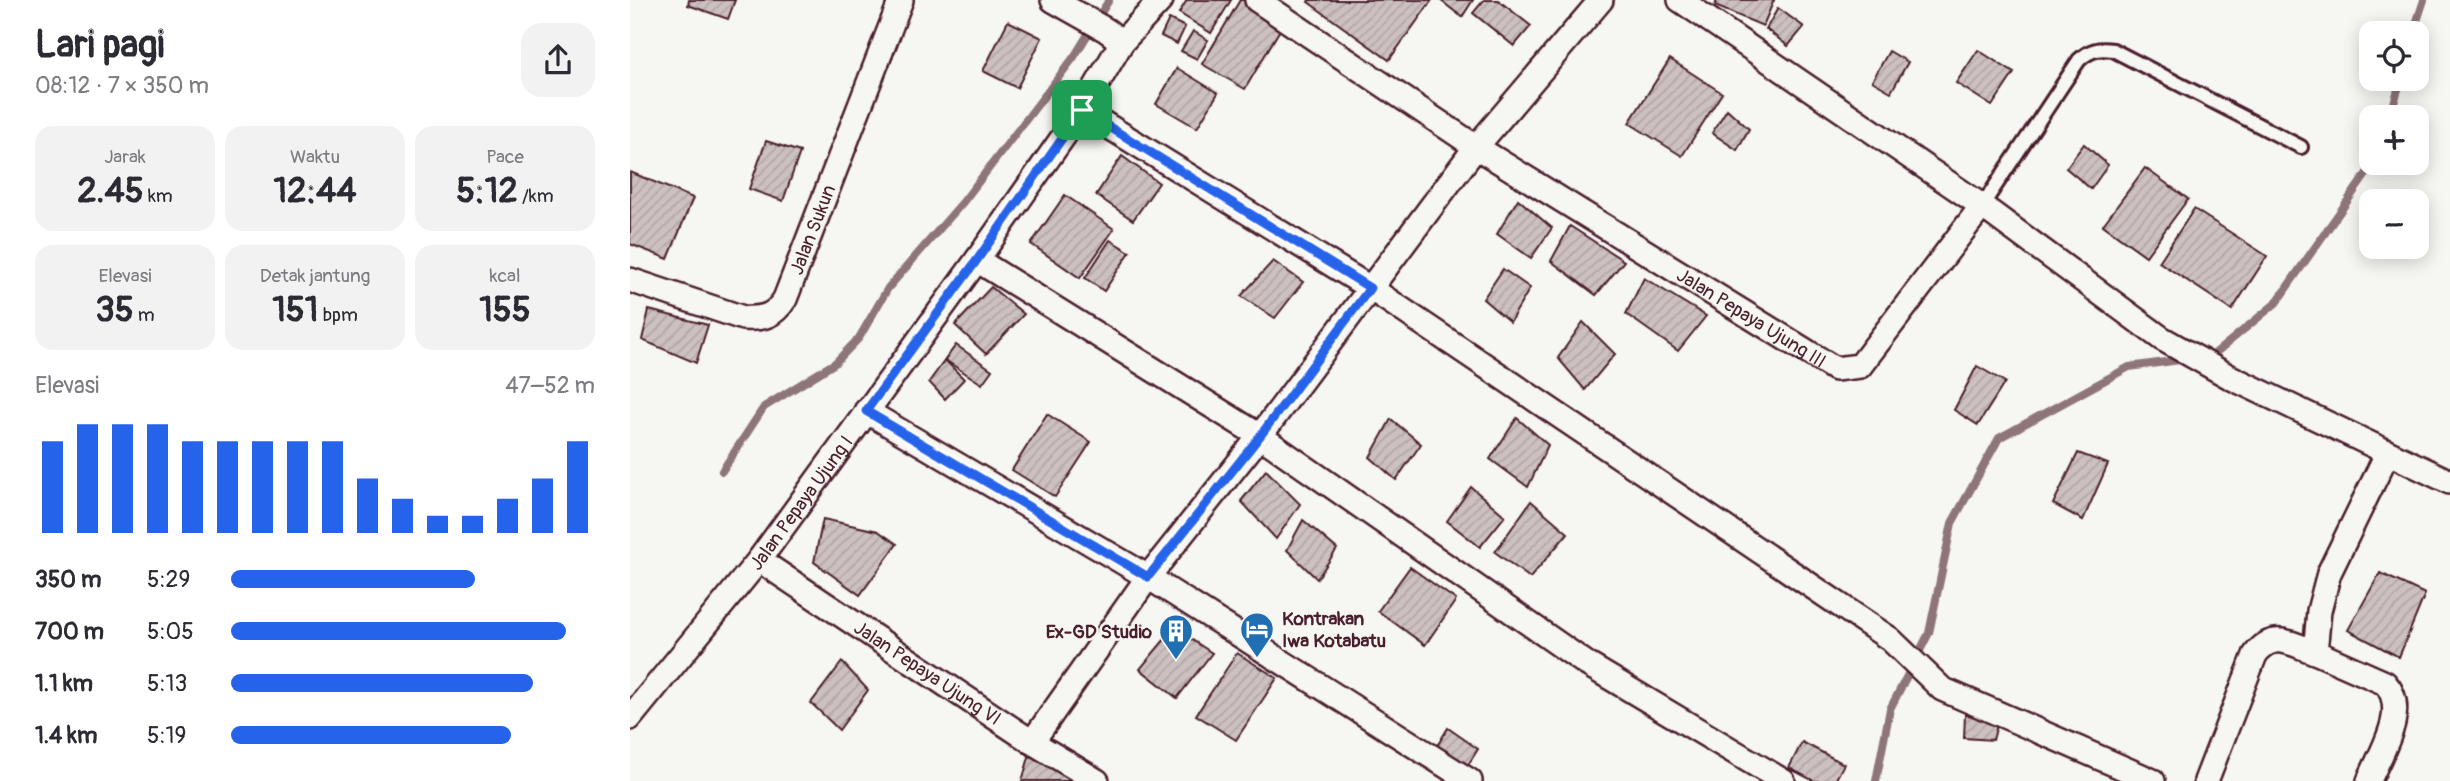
<!DOCTYPE html>
<html lang="id">
<head>
<meta charset="utf-8">
<style>
  body { margin:0; font-family:Pangolin,sans-serif; background:#f2f2f3; color:#2b2b33; height:100vh; display:flex; flex-direction:column; font-size:26px; white-space:nowrap }
  * { box-sizing:border-box; margin:0 }
  p { font-size:23px; color:#7c7c81 }
  .icon { flex:none; width:38px; height:38px; fill:none; stroke:currentColor; stroke-width:2; stroke-linecap:round; stroke-linejoin:round }
  .map { position:relative; flex:1; overflow:hidden }
  .drawer { display:flex; flex-direction:column; background:#fff; width:630px }
  .drawer>* { flex:none }
  .fabs { position:absolute; left:1729px; top:21px; display:grid; gap:14px }
  .fabs a { display:grid; place-items:center; width:70px; height:70px; border-radius:14px; background:#fff; box-shadow:0 4px 18px #0003; font-size:35px }
  .pin { position:absolute; display:grid; place-items:center; width:60px; height:60px; color:#fff; margin:-30px; border-radius:14px; box-shadow:0 4px 10px #0006 }
  .round { display:grid; place-items:center; flex:none; width:74px; height:74px; border-radius:21px; background:#f2f2f3 }
  .overview { display:flex; align-items:center; justify-content:space-between; height:119px; padding:0 35px }
  h1 { font-size:38px; font-weight:700; line-height:52px }
  .stats { display:grid; grid-template-columns:repeat(3,1fr); gap:10px; height:119px; padding:7px 35px }
  .stats div { display:grid; align-content:center; border-radius:18px; background:#f2f2f3; text-align:center }
  .stats b { font-size:35px; font-weight:700 }
  .stats small { font-size:19px; font-weight:400 }
  .stats p { font-size:19px }
  .chart { height:196px; padding:14px 35px }
  .chart p { display:flex; justify-content:space-between }
  .chart svg { width:100%; height:126px; margin-top:7px; stroke:#2563eb; stroke-width:6 }
  ul { padding:0 35px; list-style:none; font-size:23px }
  li { display:grid; grid-template-columns:112px 84px 1fr; align-items:center; height:52px }
  li i { height:18px; border-radius:9px; background:#2563eb }
  main { display:flex; flex:1; min-height:0 }
  .map>svg:first-child { display:block }
</style>
</head>
<body>
<main>
<section class="drawer">
<div class="overview"><div><h1>Lari pagi</h1><p>08:12 · 7 × 350 m</p></div><a class="round"><svg class="icon" aria-label="share" viewBox="0 0 24 24"><path d="M12 15V3M7 8l5-5 5 5M5 13v7h14v-7"/></svg></a></div>
<div class="stats">
<div><p>Jarak</p><b>2.45<small> km</small></b></div>
<div><p>Waktu</p><b>12:44</b></div>
<div><p>Pace</p><b>5:12<small> /km</small></b></div>
</div>
<div class="stats">
<div><p>Elevasi</p><b>35<small> m</small></b></div>
<div><p>Detak jantung</p><b>151<small> bpm</small></b></div>
<div><p>kcal</p><b>155</b></div>
</div>
<div class="chart"><p><span>Elevasi</span>47–52 m</p>
<svg viewBox="0 0 160 44" preserveAspectRatio="none"><path d="M5 44V12M15 44V6M25 44V6M35 44V6M45 44V12M55 44V12M65 44V12M75 44V12M85 44V12M95 44V25M105 44V32M115 44V38M125 44V38M135 44V32M145 44V25M155 44V12"/></svg>
</div>
<ul>
<li><b>350 m</b>5:29<i style="width:67%"></i></li>
<li><b>700 m</b>5:05<i style="width:92%"></i></li>
<li><b>1.1 km</b>5:13<i style="width:83%"></i></li>
<li><b>1.4 km</b>5:19<i style="width:77%"></i></li>
</ul>
</section>
<div class="map">
<svg width="1820" height="781" viewBox="0 0 1820 781">
  <defs>
    <pattern id="building-hatch" width="6" height="6" patternUnits="userSpaceOnUse" patternTransform="scale(1.75)"><rect width="6" height="6" fill="#ccc1c0"/><path d="M-1 1l2-2M0 6l6-6M5 7l2-2" fill="none" stroke="#b1a5a5"/></pattern>
  </defs>
  <rect width="100%" height="100%" fill="#f6f6f2"/>
  <filter id="ink" filterUnits="userSpaceOnUse"><feTurbulence type="fractalNoise" baseFrequency=".0143" numOctaves="2"/><feDisplacementMap in="SourceGraphic" scale="14" xChannelSelector="R" yChannelSelector="G"/><feConvolveMatrix kernelMatrix="1 2 1 2 8 2 1 2 1" color-interpolation-filters="sRGB"/></filter>
  <g filter="url(#ink)">
    <g fill="none" stroke-linecap="round" stroke-linejoin="round">
      <g stroke="#8e747a" stroke-width="8">
        <polyline points="1783,33 1794,0"/>
        <polyline points="1760,117 1771,79"/>
        <polyline points="1573,357 1583,355 1646,303 1744,163"/>
        <polyline points="92,471 134,407 205,363 229,338 258,288 333,202 444,57 479,0"/>
        <polyline points="1246,781 1260,709 1299,633 1322,523 1369,438 1499,367 1557,359"/>
      </g>
    </g>
    <g fill="url(#building-hatch)" stroke="#4a1f2b" stroke-width="2">
      <polygon points="59,0 105,0 98,19 58,5"/>
      <polygon points="557,0 601,0 581,33 549,13"/>
      <polygon points="610,0 619,0 655,21 615,89 572,64"/>
      <polygon points="679,0 802,0 759,60 678,2"/>
      <polygon points="810,0 843,0 832,17"/>
      <polygon points="854,0 868,0 901,26 884,46 843,13"/>
      <polygon points="1087,0 1144,0 1133,26 1085,6"/>
      <polygon points="1148,8 1174,27 1158,46 1136,29"/>
      <polygon points="539,19 555,27 547,44 531,36"/>
      <polygon points="378,21 412,38 387,88 353,71"/>
      <polygon points="563,31 578,40 567,59 551,51"/>
      <polygon points="1348,50 1384,73 1362,106 1326,83"/>
      <polygon points="1259,51 1278,62 1261,92 1242,81"/>
      <polygon points="1040,59 1092,93 1052,156 999,123"/>
      <polygon points="547,68 588,93 567,128 526,104"/>
      <polygon points="1097,109 1119,129 1107,150 1082,133"/>
      <polygon points="136,141 170,152 153,201 119,189"/>
      <polygon points="1454,144 1478,165 1461,189 1436,168"/>
      <polygon points="492,156 529,183 503,220 466,195"/>
      <polygon points="1515,168 1558,199 1516,256 1473,225"/>
      <polygon points="0,172 63,198 38,259 0,244"/>
      <polygon points="435,195 484,229 450,278 401,244"/>
      <polygon points="888,199 922,228 901,258 867,234"/>
      <polygon points="1564,209 1637,256 1602,310 1529,262"/>
      <polygon points="940,226 994,261 966,295 921,261"/>
      <polygon points="480,240 500,252 474,291 455,278"/>
      <polygon points="643,261 673,282 645,318 611,296"/>
      <polygon points="873,269 900,288 880,322 853,299"/>
      <polygon points="1014,278 1076,316 1048,351 996,314"/>
      <polygon points="361,287 394,314 356,354 325,325"/>
      <polygon points="19,310 78,325 66,363 12,340"/>
      <polygon points="953,322 985,354 955,390 928,358"/>
      <polygon points="326,345 362,370 352,384 315,360"/>
      <polygon points="315,360 334,379 315,399 299,382"/>
      <polygon points="1347,366 1375,382 1348,425 1324,410"/>
      <polygon points="417,414 461,442 425,497 382,470"/>
      <polygon points="887,418 918,445 898,487 860,459"/>
      <polygon points="761,419 791,444 766,480 740,457"/>
      <polygon points="1448,453 1478,464 1453,520 1423,504"/>
      <polygon points="636,470 670,504 646,539 611,501"/>
      <polygon points="841,487 875,516 850,547 817,521"/>
      <polygon points="901,501 938,533 900,578 865,552"/>
      <polygon points="193,519 248,531 267,544 230,595 184,562"/>
      <polygon points="673,520 707,549 687,579 657,550"/>
      <polygon points="780,567 826,600 795,645 748,611"/>
      <polygon points="1750,573 1795,594 1769,657 1718,630"/>
      <polygon points="544,628 582,653 547,698 510,669"/>
      <polygon points="607,653 647,678 606,740 566,715"/>
      <polygon points="212,662 238,690 209,730 181,703"/>
      <polygon points="1335,715 1369,717 1363,740 1334,738"/>
      <polygon points="818,728 848,749 833,773 804,751"/>
      <polygon points="1172,742 1214,764 1205,781 1184,781 1159,768"/>
      <polygon points="402,747 450,781 392,781"/>
    </g>
    <g fill="none" stroke-linecap="round" stroke-linejoin="round">
      <g stroke="#4a1f2b" stroke-width="18">
        <path id="service" d="M1352,206l97,-146c11,-10 19,-12 34,-10l188,97"/>
      </g>
      <g stroke="#4a1f2b" stroke-width="28">
        <g id="minor">
          <polyline points="423,0 476,30 492,42"/>
          <path id="s1" d="M627,0l219,147 359,222 25,-3 122,-160"/>
          <polyline points="1050,0 1352,206 1531,338 1600,377 1820,482"/>
          <polyline points="452,110 740,288 1260,639 1312,689 1523,781"/>
          <polyline points="347,260 630,436 957,664 1153,781"/>
          <path id="s2" d="M0,280l113,38c21,1 31,-2 42,-19l116,-299"/>
          <polyline points="236,411 518,577 840,781"/>
          <path id="s3" d="M129,560l273,182 65,39"/>
          <path id="s4" d="M0,718l129,-158 218,-300 105,-150 40,-68 39,-42"/>
          <polyline points="402,742 518,577 630,436 846,147 971,0"/>
          <path d="M1576,781l49,-126c18,-25 36,-11 60,-3"/>
          <path d="M1739,781c11,-28 41,-71 16,-98l-70,-31 4,-41 10,-38 58,-119"/>
        </g>
      </g>
      <use href="#service" stroke="#f6f6f2" stroke-width="12"/>
      <use href="#minor" stroke="#f6f6f2" stroke-width="23"/>
    </g>
  </g>
  <g fill="none" stroke-linecap="round" stroke-linejoin="round" filter="url(#ink)">
    <g stroke="#fff" stroke-width="14">
      <polygon id="route" points="452,110 740,288 630,436 518,577 236,411 347,260"/>
    </g>
    <use href="#route" stroke="#2563eb" stroke-width="9"/>
  </g>
  <defs>
    <g id="hotel-pin" transform="scale(1.75)"><path d="M0 17L-7.5 6A9.5 9.5 0 1 1 7.5 6Z" fill="#1f6fb2" stroke="#f6f6f2"/><path d="M-6-4.5h1.5V1H6V5H4.5V3h-9V5H-6ZM-4 0a1.8 1.8 0 1 1 3.6 0ZM.5 0V-2.5h3Q6-2.5 6 0Z" fill="#fff"/></g>
    <g id="building-pin" transform="scale(1.75)"><path d="M0 17L-7.5 6A9.5 9.5 0 1 1 7.5 6Z" fill="#1f6fb2" stroke="#f6f6f2"/><path d="M-4-6H4V6H1V3H-1V6H-4ZM-2.5-4.3h1.7v1.8h-1.7ZM.8-4.3h1.7v1.8H.8ZM-2.5-1h1.7V.8h-1.7ZM.8-1h1.7V.8H.8Z" fill="#fff"/></g>
  </defs>
  <g fill-rule="evenodd">
    <use href="#hotel-pin" x="627" y="629"/>
    <use href="#building-pin" x="546" y="631"/>
  </g>
  <g text-anchor="middle" stroke-width="5" stroke-linejoin="round" paint-order="stroke">
    <g font-size="19" fill="#4a1f2b" stroke="#f6f6f2">
      <text dy="7" stroke="none"><textPath href="#s2" startOffset="243">Jalan Sukun</textPath></text>
      <text dy="7" stroke="none"><textPath href="#s1" startOffset="588">Jalan Pepaya Ujung III</textPath></text>
      <text dy="7" stroke="none"><textPath href="#s4" startOffset="275">Jalan Pepaya Ujung I</textPath></text>
      <text dy="7" stroke="none"><textPath href="#s3" startOffset="203">Jalan Pepaya Ujung VI</textPath></text>
    </g>
    <g font-size="19" font-weight="bold" fill="#4a1f2b" stroke="#f6f6f2" text-anchor="start">
      <text x="652" y="625">Kontrakan<tspan x="652" dy="22">Iwa Kotabatu</tspan></text>
      <text x="522" y="638" text-anchor="end">Ex-GD Studio</text>
    </g>
  </g>
</svg>
<div class="fabs">
<a><svg class="icon" aria-label="locate" viewBox="0 0 24 24"><circle cx="12" cy="12" r="6"/><path d="M12 2v4M12 18v4M2 12h4M18 12h4"/></svg></a>
<a>+</a>
<a>−</a>
</div>
<div class="pin" style="left:452px;top:110px;background:#1e9e55"><svg class="icon" aria-label="arrive" viewBox="0 0 24 24"><path d="M6 21V4h12l-3 4 3 4H6"/></svg></div>
</div>
</main>
</body>
</html>
